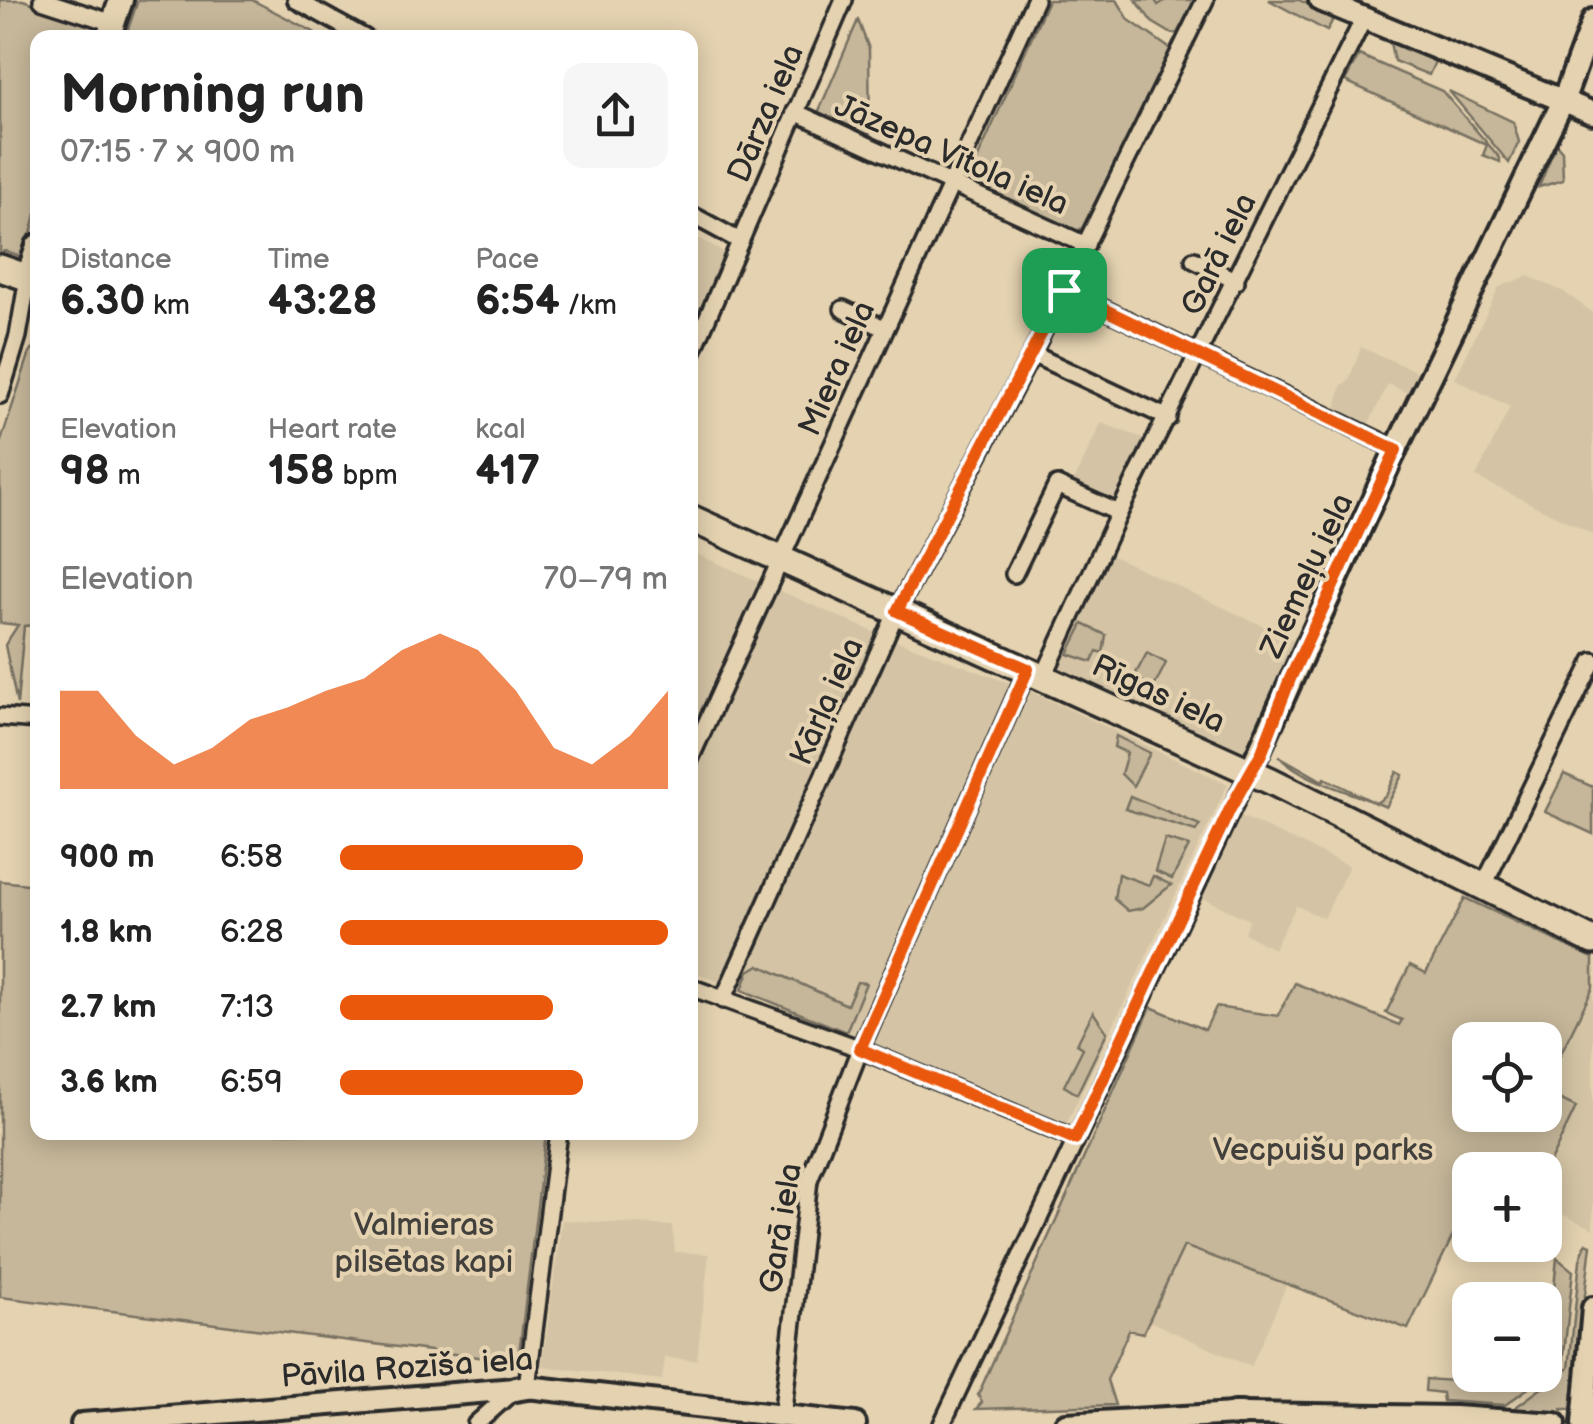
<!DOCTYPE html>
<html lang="en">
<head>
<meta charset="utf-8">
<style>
  body { margin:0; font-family:"Balsamiq Sans",sans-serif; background:#f6f6f6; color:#222; height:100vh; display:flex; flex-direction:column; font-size:38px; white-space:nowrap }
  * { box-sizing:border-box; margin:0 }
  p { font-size:32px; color:#767676 }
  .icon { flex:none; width:55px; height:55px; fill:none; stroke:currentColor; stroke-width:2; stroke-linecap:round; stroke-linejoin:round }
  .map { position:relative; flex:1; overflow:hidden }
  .panel { position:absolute; left:30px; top:30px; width:668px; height:1110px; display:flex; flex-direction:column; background:#fff; border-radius:20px; box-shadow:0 5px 25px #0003 }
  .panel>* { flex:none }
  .buttons { position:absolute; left:1452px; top:1022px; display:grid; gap:20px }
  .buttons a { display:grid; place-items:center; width:110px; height:110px; border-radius:20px; background:#fff; box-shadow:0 5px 25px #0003; font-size:50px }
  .pin { position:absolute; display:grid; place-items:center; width:85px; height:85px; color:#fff; margin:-42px; border-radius:20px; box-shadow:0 5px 15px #0006 }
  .round { display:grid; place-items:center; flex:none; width:105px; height:105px; border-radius:20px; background:#f6f6f6 }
  .headline { display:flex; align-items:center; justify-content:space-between; height:170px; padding:0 30px }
  h1 { font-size:55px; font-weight:600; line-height:75px }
  .figures { display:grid; grid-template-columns:repeat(3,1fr); gap:15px; height:170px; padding:10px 30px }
  .figures div { display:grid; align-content:center }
  .figures b { font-size:42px; font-weight:600 }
  .figures small { font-size:28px; font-weight:400 }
  .figures p { font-size:28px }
  .chart { height:280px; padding:20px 30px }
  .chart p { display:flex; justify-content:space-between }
  .chart svg { width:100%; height:180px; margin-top:10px; fill:#ea580c; opacity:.7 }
  ul { padding:0 30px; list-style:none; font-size:32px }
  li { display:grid; grid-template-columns:160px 120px 1fr; align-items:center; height:75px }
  li i { height:25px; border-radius:12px; background:#ea580c }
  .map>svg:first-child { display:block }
</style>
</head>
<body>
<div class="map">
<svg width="1593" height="1424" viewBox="0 0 1593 1424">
  <rect width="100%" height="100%" fill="#e4d2b0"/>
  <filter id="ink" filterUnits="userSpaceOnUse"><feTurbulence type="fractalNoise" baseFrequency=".01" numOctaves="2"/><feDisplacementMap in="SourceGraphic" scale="20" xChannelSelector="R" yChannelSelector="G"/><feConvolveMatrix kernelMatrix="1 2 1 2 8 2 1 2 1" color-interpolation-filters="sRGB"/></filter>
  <g filter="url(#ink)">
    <g fill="#d4c4a5">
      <polygon points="690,234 724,252 690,327"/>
      <polygon points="1528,276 1564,292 1593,313 1593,534 1476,477 1510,407 1455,379 1499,287"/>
      <polygon points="1361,347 1422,374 1410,394 1388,384 1368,425 1336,409 1341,386 1349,380"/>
      <polygon points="1101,423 1145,439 1113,505 1073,483"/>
      <polygon points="690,551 876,633 1030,691 1228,784 1066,1125 690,970"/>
      <polygon points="1102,551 1306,646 1250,771 1044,676"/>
      <polygon points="1241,816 1349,866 1324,918 1296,906 1274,949 1244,933 1249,920 1201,897"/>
      <polygon points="1593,968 1593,1229 1545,1206 1545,1170 1485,1170 1514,1115 1545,1115 1545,1058"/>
      <polygon points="562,1220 672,1226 675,1252 709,1254 697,1360 665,1358 662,1380 542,1366"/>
      <polygon points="1184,1246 1287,1284 1251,1367 1149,1321"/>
    </g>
    <g fill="#c6b79a" stroke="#787162" stroke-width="2.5">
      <polygon points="0,0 23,0 102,26 98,37 38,38 37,210 25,258 5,251 0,253"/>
      <polygon points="138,0 252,0 314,32 312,38 134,37 128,29"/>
      <polygon points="1048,0 1117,0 1129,20 1172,50 1082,228 1072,234 973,185 969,178"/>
      <polygon points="1136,0 1155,0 1158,5 1166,0 1195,0 1177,33 1172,34 1152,22"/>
      <polygon points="1269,0 1299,0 1334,17 1327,31"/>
      <polygon points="858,20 869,49 870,136 818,113"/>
      <polygon points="1389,38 1437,57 1429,75 1394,61"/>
      <polygon points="1359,55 1442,91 1500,158 1500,162 1483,155 1487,145 1345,81"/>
      <polygon points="1449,91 1513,122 1519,142 1509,163"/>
      <polygon points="1556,144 1562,151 1563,180 1539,187"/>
      <polygon points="37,343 37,625 24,626 17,704 5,645 18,625 0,623 0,444 29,355"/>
      <polygon points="1083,624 1106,635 1103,653 1097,651 1092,662 1068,654"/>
      <polygon points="1147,653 1166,663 1154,687 1134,677"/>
      <polygon points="1116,736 1150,753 1133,786 1121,774 1127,753 1114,747"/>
      <path d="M1279,756l44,25 2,-3 51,25 10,-7 11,-24 6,3 -17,32c-35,-16 -77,-23 -107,-51z"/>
      <polygon points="1564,774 1593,787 1593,834 1545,812"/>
      <polygon points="1130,796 1200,825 1196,831 1125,809"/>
      <polygon points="1165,839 1189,846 1172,879 1155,871"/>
      <polygon points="1118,874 1149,885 1153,876 1171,885 1143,908 1128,911 1114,899"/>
      <polygon points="0,881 37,885 38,1132 546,1133 518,1362 0,1297"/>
      <polygon points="1465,898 1593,958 1593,988 1555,1065 1545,1060 1545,1040 1470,1040 1470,1115 1545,1115 1545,1092 1576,1107 1545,1172 1508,1170 1493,1156 1485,1170 1470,1170 1470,1200 1408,1329 1184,1246 1143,1333 1129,1330 1107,1380 1115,1405 976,1409 982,1402 978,1395 1151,1007 1205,1030 1216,1007 1278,1016 1295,983 1399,1025 1402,1020 1386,1013 1410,965 1426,973"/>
      <polygon points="759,965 847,1005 857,982 866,983 846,1032 742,990 749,971"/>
      <polygon points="1093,1012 1107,1032 1077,1094 1064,1086 1083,1048 1077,1044"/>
      <polygon points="1586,1243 1591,1245 1571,1409 1562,1409 1561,1419 1509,1412 1569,1368 1580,1260"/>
      <polygon points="1557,1258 1573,1271 1563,1363 1505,1405 1443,1401 1442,1393 1425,1391 1426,1379 1495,1384 1497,1375 1545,1375"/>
    </g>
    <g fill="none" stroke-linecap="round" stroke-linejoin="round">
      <g stroke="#2b2b2b" stroke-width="22">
        <g id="minor">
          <polyline points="42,0 113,23"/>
          <polyline points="296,0 365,38"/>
          <polyline points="795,112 1086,245"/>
          <polyline points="690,214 740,241"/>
          <polyline points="1194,260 1236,281"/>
          <polyline points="1064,290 1396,449"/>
          <polyline points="843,309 884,328"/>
          <polyline points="1032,354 1168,418"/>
          <polyline points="690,358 844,0"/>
          <polyline points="0,395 18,336 28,278"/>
          <polyline points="1014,574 1057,485 1119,513"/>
          <polyline points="1044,676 1119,513 1364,18"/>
          <polyline points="0,717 38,720"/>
          <polyline points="690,759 1035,0"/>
          <polyline points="1484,885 1593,661"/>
          <polyline points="690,987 850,1045 1075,1139"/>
          <polyline points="723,1000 897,611 1032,354 1205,0"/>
          <polyline points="527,1387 559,1132"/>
          <polyline points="782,1418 809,1180 860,1049 1028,669"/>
          <polyline points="476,1424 515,1389"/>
          <polyline points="942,1424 1250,771"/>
        </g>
      </g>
      <g stroke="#2b2b2b" stroke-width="28">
        <g id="tertiary">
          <polyline points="1320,0 1593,113"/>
          <polyline points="1250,771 1396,449 1563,101 1593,20"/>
          <polyline points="527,1387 855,1424"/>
          <polyline points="1241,1414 1455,1417 1555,1424"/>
          <polyline points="82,1424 515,1389"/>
          <polyline points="1066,1424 1234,1414"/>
          <polyline points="1583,1424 1593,1308"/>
        </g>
      </g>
      <g stroke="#2b2b2b" stroke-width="30">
        <g id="secondary">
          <polyline points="108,38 121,0"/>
          <polyline points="28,278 38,246"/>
          <polyline points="515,1389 527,1387"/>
          <polyline points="1234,1414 1241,1414"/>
        </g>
      </g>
      <g stroke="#2b2b2b" stroke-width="32">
        <g id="primary">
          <polyline points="0,268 38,281"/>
          <polyline points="690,518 1271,781 1593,941"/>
        </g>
      </g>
      <use href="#minor" stroke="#e4d2b0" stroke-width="15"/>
      <use href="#tertiary" stroke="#e4d2b0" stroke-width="20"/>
      <use href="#secondary" stroke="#e4d2b0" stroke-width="22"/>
      <use href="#primary" stroke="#e4d2b0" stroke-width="25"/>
    </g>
  </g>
  <g fill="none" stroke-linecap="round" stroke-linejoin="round" filter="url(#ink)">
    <g stroke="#fff" stroke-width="20">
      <polygon id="route" points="1064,290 1396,450 1290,679 1262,752 1230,809 1075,1139 860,1049 1028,669 897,611"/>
    </g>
    <use href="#route" stroke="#ea580c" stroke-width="12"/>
  </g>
  <g text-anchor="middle" stroke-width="8" stroke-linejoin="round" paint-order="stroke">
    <g font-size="32" fill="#2b2b2b" stroke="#e4d2b0">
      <text transform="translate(765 113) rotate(-67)" y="11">Dārza iela</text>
      <text transform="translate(952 154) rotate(24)" y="11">Jāzepa Vītola iela</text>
      <text transform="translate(1218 254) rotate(-64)" y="11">Garā iela</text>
      <text transform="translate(836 368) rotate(-66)" y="11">Miera iela</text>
      <text transform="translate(1306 575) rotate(-65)" y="11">Ziemeļu iela</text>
      <text transform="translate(1159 693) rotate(25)" y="11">Rīgas iela</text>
      <text transform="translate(826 701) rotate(-66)" y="11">Kārļa iela</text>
      <text transform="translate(780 1228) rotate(-81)" y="11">Garā iela</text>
      <text transform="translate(407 1367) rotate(-4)" y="11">Pāvila Rozīša iela</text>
    </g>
    <g font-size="32" fill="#42403c" stroke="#e4d2b0">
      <text x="1323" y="1160">Vecpuišu parks</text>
      <text x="424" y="1235">Valmieras<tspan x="424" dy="37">pilsētas kapi</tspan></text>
    </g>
  </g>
</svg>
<div class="buttons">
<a><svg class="icon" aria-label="locate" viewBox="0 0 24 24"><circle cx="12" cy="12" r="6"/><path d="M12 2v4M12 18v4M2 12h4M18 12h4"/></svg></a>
<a>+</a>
<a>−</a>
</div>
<div class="pin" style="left:1064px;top:290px;background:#1e9e55"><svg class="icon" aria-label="arrive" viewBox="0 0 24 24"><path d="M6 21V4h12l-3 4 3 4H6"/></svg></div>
<section class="panel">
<div class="headline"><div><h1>Morning run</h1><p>07:15 · 7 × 900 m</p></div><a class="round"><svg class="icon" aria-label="share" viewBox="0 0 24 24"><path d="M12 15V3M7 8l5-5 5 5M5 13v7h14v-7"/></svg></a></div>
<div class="figures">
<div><p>Distance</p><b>6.30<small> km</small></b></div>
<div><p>Time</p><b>43:28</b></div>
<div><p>Pace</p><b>6:54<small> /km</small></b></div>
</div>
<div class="figures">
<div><p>Elevation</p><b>98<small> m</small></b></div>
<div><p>Heart rate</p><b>158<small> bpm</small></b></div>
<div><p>kcal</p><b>417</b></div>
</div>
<div class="chart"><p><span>Elevation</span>70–79 m</p>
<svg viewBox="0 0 160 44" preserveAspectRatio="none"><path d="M0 44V20L10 20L20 31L30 38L40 34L50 27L60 24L70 20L80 17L90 10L100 6L110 10L120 20L130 34L140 38L150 31L160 20V44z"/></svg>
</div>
<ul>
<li><b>900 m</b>6:58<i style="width:74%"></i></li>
<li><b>1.8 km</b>6:28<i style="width:100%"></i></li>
<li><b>2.7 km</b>7:13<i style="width:65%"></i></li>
<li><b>3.6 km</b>6:59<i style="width:74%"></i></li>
</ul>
</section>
</div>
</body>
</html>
